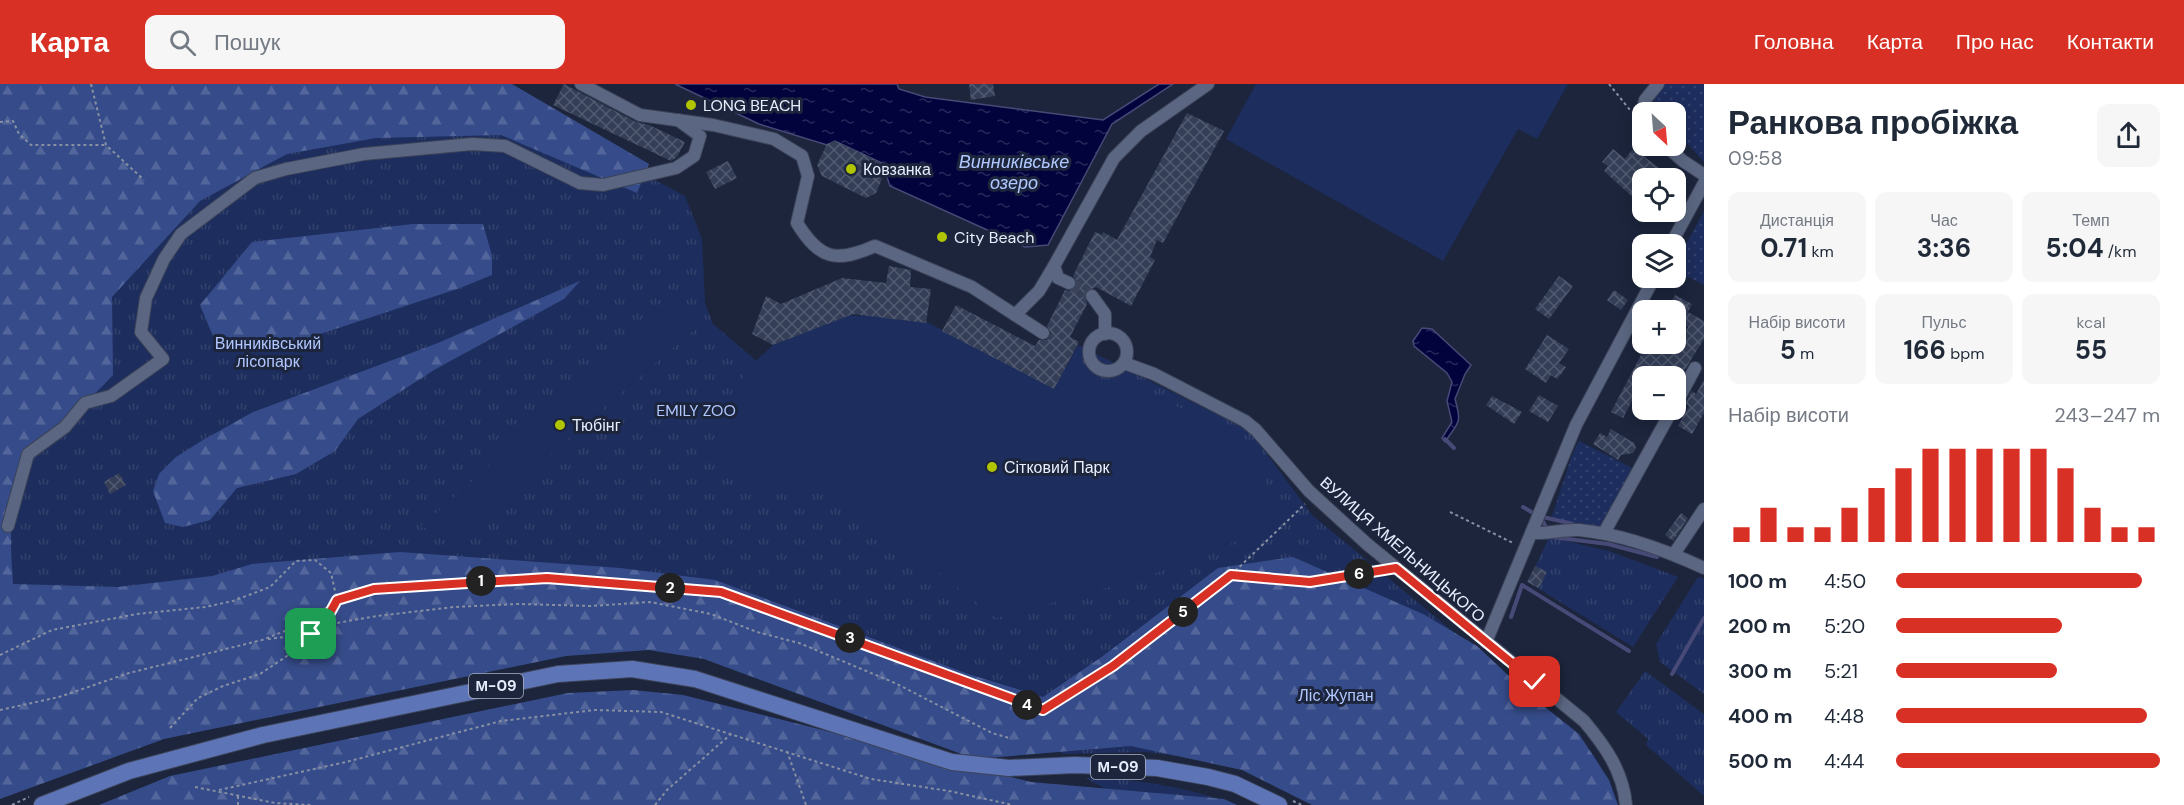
<!DOCTYPE html>
<html lang="uk">
<head>
<meta charset="utf-8">
<style>
  body { margin:0; font-family:"DM Sans",sans-serif; background:#f6f6f7; color:#1f2937; height:100vh; display:flex; flex-direction:column; font-size:22px; white-space:nowrap }
  * { box-sizing:border-box; margin:0 }
  p { font-size:20px; color:#747a83 }
  .icon { flex:none; width:33px; height:33px; fill:none; stroke:currentColor; stroke-width:2; stroke-linecap:round; stroke-linejoin:round }
  .map { position:relative; flex:1; overflow:hidden }
  .details { display:flex; flex-direction:column; background:#fff; width:480px }
  .details>* { flex:none }
  .needle { width:39px; rotate:154deg }
  .tools { position:absolute; left:1632px; top:18px; display:grid; gap:12px }
  .tools a { display:grid; place-items:center; width:54px; height:54px; border-radius:12px; background:#fff; box-shadow:0 3px 15px #0003; font-size:30px }
  .pin { position:absolute; display:grid; place-items:center; width:51px; height:51px; color:#fff; margin:-26px; border-radius:12px; box-shadow:0 3px 9px #0006 }
  .km { position:absolute; width:30px; height:30px; margin:-15px; border-radius:50%; background:#222; color:#fff; font-size:16px; line-height:30px; text-align:center }
  .round { display:grid; place-items:center; flex:none; width:63px; height:63px; border-radius:12px; background:#f6f6f7 }
  .head { display:flex; align-items:center; justify-content:space-between; height:102px; padding:0 24px }
  h1 { font-size:33px; font-weight:700; line-height:45px }
  .figures { display:grid; grid-template-columns:repeat(3,1fr); gap:9px; height:102px; padding:6px 24px }
  .figures div { display:grid; align-content:center; border-radius:12px; background:#f6f6f7; text-align:center }
  .figures b { font-size:26px; font-weight:700 }
  .figures small { font-size:16px; font-weight:400 }
  .figures p { font-size:16px }
  .chart { height:168px; padding:12px 24px }
  .chart p { display:flex; justify-content:space-between }
  .chart svg { width:100%; height:108px; margin-top:6px; stroke:#d93025; stroke-width:6 }
  ul { padding:0 24px; list-style:none; font-size:20px }
  li { display:grid; grid-template-columns:96px 72px 1fr; align-items:center; height:45px }
  li i { height:15px; border-radius:8px; background:#d93025 }
  header { display:flex; align-items:center; gap:36px; box-sizing:border-box; height:84px; padding:0 30px; background:#d93025; color:#fff }
  header strong { font-size:28px }
  nav { display:flex; gap:33px; margin-inline-start:auto; font-size:21px }
  .search { width:420px; height:54px; background:#f6f6f7; display:flex; align-items:center; gap:15px; box-sizing:border-box; padding:0 21px; border-radius:12px; color:#747a83; font-size:22px }
  main { display:flex; flex:1; min-height:0 }
  .map>svg:first-child { display:block }
</style>
</head>
<body>
<header>
<strong>Карта</strong>
<div class="search"><svg class="icon" aria-label="search" viewBox="0 0 24 24"><circle cx="10" cy="10" r="6"/><path d="M15 15l6 6"/></svg>Пошук</div>
<nav><a>Головна</a><a>Карта</a><a>Про нас</a><a>Контакти</a></nav>
</header>
<main>
<div class="map">
<svg width="1704" height="721" viewBox="0 0 1704 721">
  <defs>
    <pattern id="grass-tufts" width="24" height="20" patternUnits="userSpaceOnUse" patternTransform="scale(1.5)"><rect width="24" height="20" fill="#1d2d5d"/><path d="M3 7l-1-3M5 7V3M7 7l1-3M15 17l-1-3M17 17v-4M19 17l1-3" fill="none" stroke="#33426d"/></pattern>
    <pattern id="forest-firs" width="22" height="20" patternUnits="userSpaceOnUse" patternTransform="scale(1.5)"><rect width="22" height="20" fill="#364c8a"/><path d="M5 1l3.5 6h-7zM16 11l3.5 6h-7z" fill="#53669c"/></pattern>
    <pattern id="garden-dots" width="8" height="8" patternUnits="userSpaceOnUse" patternTransform="scale(1.5)"><rect width="8" height="8" fill="#1d2d5d"/><path d="M2 2h.1M6 6h.1" fill="none" stroke="#33426d" stroke-width="1.8" stroke-linecap="round"/></pattern>
    <pattern id="water-ripples" width="26" height="14" patternUnits="userSpaceOnUse" patternTransform="scale(1.5)"><rect width="26" height="14" fill="#02033d"/><path d="M2 4q2-2 4 0t4 0M15 11q2-2 4 0t4 0" fill="none" stroke="#27285a"/></pattern>
    <pattern id="building-cross-hatch" width="8" height="8" patternUnits="userSpaceOnUse" patternTransform="scale(1.5)"><rect width="8" height="8" fill="#343e57"/><path d="M0 0l8 8M0 8l8-8" fill="none" stroke="#515a70"/></pattern>
  </defs>
  <rect width="100%" height="100%" fill="#1c253c"/>
  <g fill="url(#grass-tufts)">
    <polygon points="0,0 550,41 685,112 702,155 705,219 713,240 759,279 864,230 927,238 1055,304 1078,261 1250,347 1312,431 1577,650 1597,676 1608,700 1233,679 1146,668 1063,670 1039,654 806,551 0,616"/>
    <polygon points="1549,453 1609,467 1678,493 1633,563 1528,498"/>
    <polygon points="1698,493 1704,495 1704,610 1660,578 1656,560"/>
    <polygon points="1645,587 1704,630 1704,712 1646,661 1648,655 1616,628"/>
    <path d="M1086,694c53,1 101,9 150,27 -49,0 -111,0 -150,-27z"/>
  </g>
  <g fill="url(#forest-firs)">
    <path d="M0,0h512l137,80 -12,29 -136,-58 -125,3 -89,16 -87,47 -88,96 1,78c-27,29 -82,76 -95,112 -10,30 -7,66 -5,97l105,3 94,-11 40,-12 148,-12 220,16 95,12 253,94 75,23 60,-41 115,-88 75,-11 130,57 54,32 49,46 53,42 30,46 9,25h-306l-70,-35 -111,-24 -156,13 -271,-100 -55,-9 -83,6 -402,83 -164,60z"/>
    <polygon points="413,140 483,140 492,172 492,191 460,204 299,257 218,264 200,221 252,158"/>
    <polygon points="580,197 564,215 434,286 358,335 335,367 296,390 237,404 210,436 183,443 165,439 153,407 159,390 176,373 203,356 253,328 438,259"/>
    <polygon points="633,606 683,611 1031,698 1224,715 1237,721 99,721 170,692 568,609"/>
  </g>
  <g fill="url(#garden-dots)">
    <polygon points="1662,0 1704,0 1704,78 1676,47 1676,28 1658,28 1652,22"/>
    <polygon points="1704,127 1704,201 1676,187 1676,179"/>
    <polygon points="1579,357 1634,385 1601,445 1551,435 1572,371"/>
  </g>
  <g fill="#1d2d5d">
    <polygon points="1256,0 1568,0 1537,55 1518,45 1443,177 1226,55"/>
    <polygon points="680,214 702,239 459,449 420,443"/>
    <polygon points="848,231 926,239 1054,305 1065,284 1108,308 1135,302 1237,352 1272,411 1275,442 1146,493 996,534 826,398 766,410 707,369 747,285 773,261"/>
  </g>
  <g fill="url(#water-ripples)" stroke="#474a77" stroke-width="1.5">
    <polygon points="675,0 897,0 899,5 925,13 1103,36 1159,0 1173,0 1112,40 1048,161 1025,163 890,102 882,79 835,57 827,61 759,40"/>
    <path d="M1422,244l10,1 39,36 -6,9 -10,25c7,25 4,22 -10,43l-3,-4 10,-16 -5,-21 5,-19 -5,-9 -33,-27 -1,-5z"/>
  </g>
  <g fill="none" stroke-linecap="round" stroke-linejoin="round">
    <g stroke="#474a77" stroke-width="4">
      <polyline points="1445,355 1454,364"/>
      <polyline points="1523,423 1535,430"/>
      <polyline points="1543,433 1573,440"/>
      <polyline points="1541,434 1547,445"/>
      <polyline points="1552,453 1608,460 1657,473"/>
      <polyline points="1511,533 1522,501 1629,567"/>
      <polyline points="1672,590 1704,534"/>
    </g>
  </g>
  <g fill="url(#building-cross-hatch)">
    <polygon points="564,0 636,38 649,41 685,58 677,73 671,77 553,21"/>
    <polygon points="969,0 993,0 995,12 971,16"/>
    <polygon points="1187,29 1224,47 1163,159 1157,156 1150,173 1155,176 1131,222 1096,203 1085,208 1087,220 1070,253 1079,258 1054,305 942,247 956,221 1035,262 1039,256 1047,256 1051,249 1047,242 1065,206 1070,207 1076,203 1077,198 1073,192 1095,148 1102,151 1103,148 1117,156"/>
    <polygon points="835,57 882,79 885,88 876,109 866,114 822,92 817,81 827,60"/>
    <polygon points="1613,65 1625,75 1632,66 1635,69 1637,67 1672,94 1642,94 1642,110 1637,117 1604,87 1608,82 1602,78"/>
    <polygon points="728,77 737,94 715,105 706,88"/>
    <polygon points="889,182 911,186 910,203 931,205 926,239 853,230 773,261 752,250 766,212 781,220 842,194 886,199"/>
    <polygon points="1559,192 1573,202 1549,235 1535,225"/>
    <polygon points="1614,206 1628,216 1621,226 1607,216"/>
    <polygon points="1675,211 1692,220 1688,228 1704,237 1704,255 1681,292 1642,292 1642,306 1639,304 1623,334 1611,328 1642,269 1642,272 1649,260 1679,260 1688,243 1676,236 1676,226 1667,226"/>
    <polygon points="1547,251 1569,265 1559,279 1566,283 1562,289 1557,295 1551,291 1546,299 1525,285"/>
    <polygon points="1704,296 1704,329 1692,350 1678,342 1689,322 1685,320 1692,307 1696,310"/>
    <polygon points="1539,311 1558,322 1548,338 1529,327"/>
    <polygon points="1492,312 1522,328 1514,340 1486,321"/>
    <polygon points="1611,345 1634,359 1636,364 1633,369 1621,371 1618,376 1593,360 1600,349 1607,353"/>
    <polygon points="119,389 126,401 110,410 104,398"/>
    <polygon points="1681,429 1688,434 1673,457 1665,451"/>
    <polygon points="1535,482 1547,488 1539,504 1527,498"/>
  </g>
  <g fill="none" stroke-linecap="round" stroke-linejoin="round">
    <polyline stroke="#3a4359" stroke-width="12" stroke-dasharray="12 6" stroke-linecap="butt" points="1069,199 1092,212"/>
    <g stroke="#3c4358" stroke-width="14">
      <g id="minor">
        <path d="M581,0l59,31 73,10 61,14 28,17 6,20 -11,47c23,37 39,40 78,23l97,41 71,46"/>
        <polyline points="1642,30 1645,16 1658,0"/>
        <polyline points="1666,62 1683,77 1704,91"/>
        <polyline points="1671,160 1704,99"/>
        <polyline points="1069,199 1058,194 1054,182 1114,74 1141,47 1208,0"/>
        <polyline points="1092,212 1105,230 1105,250"/>
        <polyline points="1015,231 1039,207 1054,182"/>
        <circle cx="1108" cy="268" r="19"/>
        <path d="M1124,279l30,11 91,47 11,9 53,61 58,53 217,177c21,25 39,50 42,84"/>
        <polyline points="1676,320 1695,284"/>
        <polyline points="8,442 28,370 65,343 85,319 111,312 163,275 141,248 146,214 164,175 181,150 255,94 286,85 364,70 472,60 505,62 580,99 603,101 676,84 694,72 700,52 678,36"/>
        <path d="M1533,449c16,1 30,-4 46,-3 43,4 86,20 125,38"/>
        <polyline points="1604,449 1672,326"/>
        <polyline points="1674,470 1704,425"/>
        <polyline points="1486,558 1576,341 1654,194"/>
      </g>
    </g>
    <g stroke="#3c4358" stroke-width="18">
      <polyline id="major" points="42,721 129,687 263,651 558,590 632,585 695,595 952,678 1009,684 1075,681 1157,684 1208,693 1235,700 1279,721"/>
    </g>
    <g stroke="#878fa3" stroke-width="2" stroke-dasharray="3 3" stroke-linecap="butt">
      <polyline points="91,0 106,61 144,96"/>
      <polyline points="1609,0 1630,26"/>
      <polyline points="0,38 13,37 19,50 31,61 106,61"/>
      <polyline points="1450,428 1513,459"/>
      <polyline points="1231,491 1305,420"/>
      <polyline points="268,555 311,550 331,540 377,532 454,523 518,520 591,522 650,518 711,530 757,548 799,559 895,599 992,649 1009,654"/>
      <polyline points="0,571 52,546 137,530 205,523 233,517 270,503 296,477 315,476 331,489 337,516 326,536 315,546"/>
      <polyline points="0,626 59,613 129,589 262,556 305,539 337,516 374,505 547,494 721,508 1043,626 1114,582 1231,491 1310,498 1381,487"/>
      <polyline points="170,644 198,614 223,602 260,590 290,570 311,550"/>
      <polyline points="787,667 806,721"/>
      <polyline points="195,703 275,719 311,721"/>
      <polyline points="219,706 346,678 501,637 595,626 661,628 871,695 949,707 1013,721"/>
      <polyline points="1293,717 1302,721"/>
      <polyline points="12,721 29,713"/>
      <polyline points="238,721 238,712"/>
      <polyline points="655,721 667,706 731,650"/>
    </g>
    <use href="#minor" stroke="#5b6782" stroke-width="12"/>
    <use href="#major" stroke="#5d75b7" stroke-width="16"/>
  </g>
  <g fill="none" stroke-linecap="round" stroke-linejoin="round">
    <g stroke="#fff" stroke-width="12">
      <polyline id="route" points="311,550 326,536 337,516 374,505 547,494 721,508 1043,626 1113,582 1231,491 1310,498 1396,484 1535,598"/>
    </g>
    <use href="#route" stroke="#d93025" stroke-width="8"/>
  </g>
  <g fill="#b0c500" stroke="#1c253c" stroke-width="2">
    <circle cx="691" cy="21" r="6"/>
    <circle cx="851" cy="85" r="6"/>
    <circle cx="942" cy="153" r="6"/>
    <circle cx="560" cy="341" r="6"/>
    <circle cx="992" cy="383" r="6"/>
  </g>
  <g text-anchor="middle" stroke-width="6" stroke-linejoin="round" paint-order="stroke">
    <g fill="#1c253c" stroke="#aab2c4" stroke-width="1.5">
      <rect x="469" y="590" width="54" height="24" rx="4.5"/>
      <rect x="1091" y="671" width="54" height="24" rx="4.5"/>
    </g>
    <g font-size="15" font-weight="bold" fill="#e7eefe">
      <text x="496" y="607">М-09</text>
      <text x="1118" y="688">М-09</text>
    </g>
    <g font-size="16" fill="#e7eefe" stroke="#1c253c" text-anchor="start">
      <text x="703" y="27">LONG BEACH</text>
      <text x="863" y="91">Ковзанка</text>
      <text x="954" y="159">City Beach</text>
      <text x="572" y="347">Тюбінг</text>
      <text x="1004" y="389">Сітковий Парк</text>
    </g>
    <g font-size="16" fill="#b0c7ff" stroke="#1c253c">
      <text x="268" y="265">Винниківський<tspan x="268" dy="18">лісопарк</tspan></text>
      <text x="696" y="332">EMILY ZOO</text>
      <text x="1336" y="617">Ліс Жупан</text>
    </g>
    <g font-size="16" fill="#e7eefe" stroke="#1c253c">
      <text transform="translate(1403 465) rotate(41)" y="6">ВУЛИЦЯ ХМЕЛЬНИЦЬКОГО</text>
    </g>
    <g font-size="18" font-style="italic" fill="#b1c8ff" stroke="#1c253c">
      <text x="1014" y="84">Винниківське<tspan x="1014" dy="21">озеро</tspan></text>
    </g>
  </g>
</svg>
<div class="tools">
<a><svg class="needle" viewBox="-14 -14 28 28"><path d="M0-13l5 13h-10z" fill="#e53935"/><path d="M0 13l5-13h-10z" fill="#747a83"/></svg></a>
<a><svg class="icon" aria-label="locate" viewBox="0 0 24 24"><circle cx="12" cy="12" r="6"/><path d="M12 2v4M12 18v4M2 12h4M18 12h4"/></svg></a>
<a><svg class="icon" aria-label="layers" viewBox="0 0 24 24"><path d="M12 4l9 5-9 5-9-5zM3 14l9 5 9-5"/></svg></a>
<a>+</a>
<a>−</a>
</div>
<div class="pin" style="left:311px;top:550px;background:#1e9e55"><svg class="icon" aria-label="arrive" viewBox="0 0 24 24"><path d="M6 21V4h12l-3 4 3 4H6"/></svg></div>
<div class="pin" style="left:1535px;top:598px;background:#d93025"><svg class="icon" aria-label="check" viewBox="0 0 24 24"><path d="M5 12l5 5 9-10"/></svg></div>
<b class="km" style="left:481px;top:497px">1</b>
<b class="km" style="left:670px;top:504px">2</b>
<b class="km" style="left:850px;top:554px">3</b>
<b class="km" style="left:1027px;top:621px">4</b>
<b class="km" style="left:1183px;top:528px">5</b>
<b class="km" style="left:1359px;top:490px">6</b>
</div>
<section class="details">
<div class="head"><div><h1>Ранкова пробіжка</h1><p>09:58</p></div><a class="round"><svg class="icon" aria-label="share" viewBox="0 0 24 24"><path d="M12 15V3M7 8l5-5 5 5M5 13v7h14v-7"/></svg></a></div>
<div class="figures">
<div><p>Дистанція</p><b>0.71<small> km</small></b></div>
<div><p>Час</p><b>3:36</b></div>
<div><p>Темп</p><b>5:04<small> /km</small></b></div>
</div>
<div class="figures">
<div><p>Набір висоти</p><b>5<small> m</small></b></div>
<div><p>Пульс</p><b>166<small> bpm</small></b></div>
<div><p>kcal</p><b>55</b></div>
</div>
<div class="chart"><p><span>Набір висоти</span>243–247 m</p>
<svg viewBox="0 0 160 44" preserveAspectRatio="none"><path d="M5 44V38M15 44V30M25 44V38M35 44V38M45 44V30M55 44V22M65 44V14M75 44V6M85 44V6M95 44V6M105 44V6M115 44V6M125 44V14M135 44V30M145 44V38M155 44V38"/></svg>
</div>
<ul>
<li><b>100 m</b>4:50<i style="width:93%"></i></li>
<li><b>200 m</b>5:20<i style="width:63%"></i></li>
<li><b>300 m</b>5:21<i style="width:61%"></i></li>
<li><b>400 m</b>4:48<i style="width:95%"></i></li>
<li><b>500 m</b>4:44<i style="width:100%"></i></li>
</ul>
</section>
</main>
</body>
</html>
